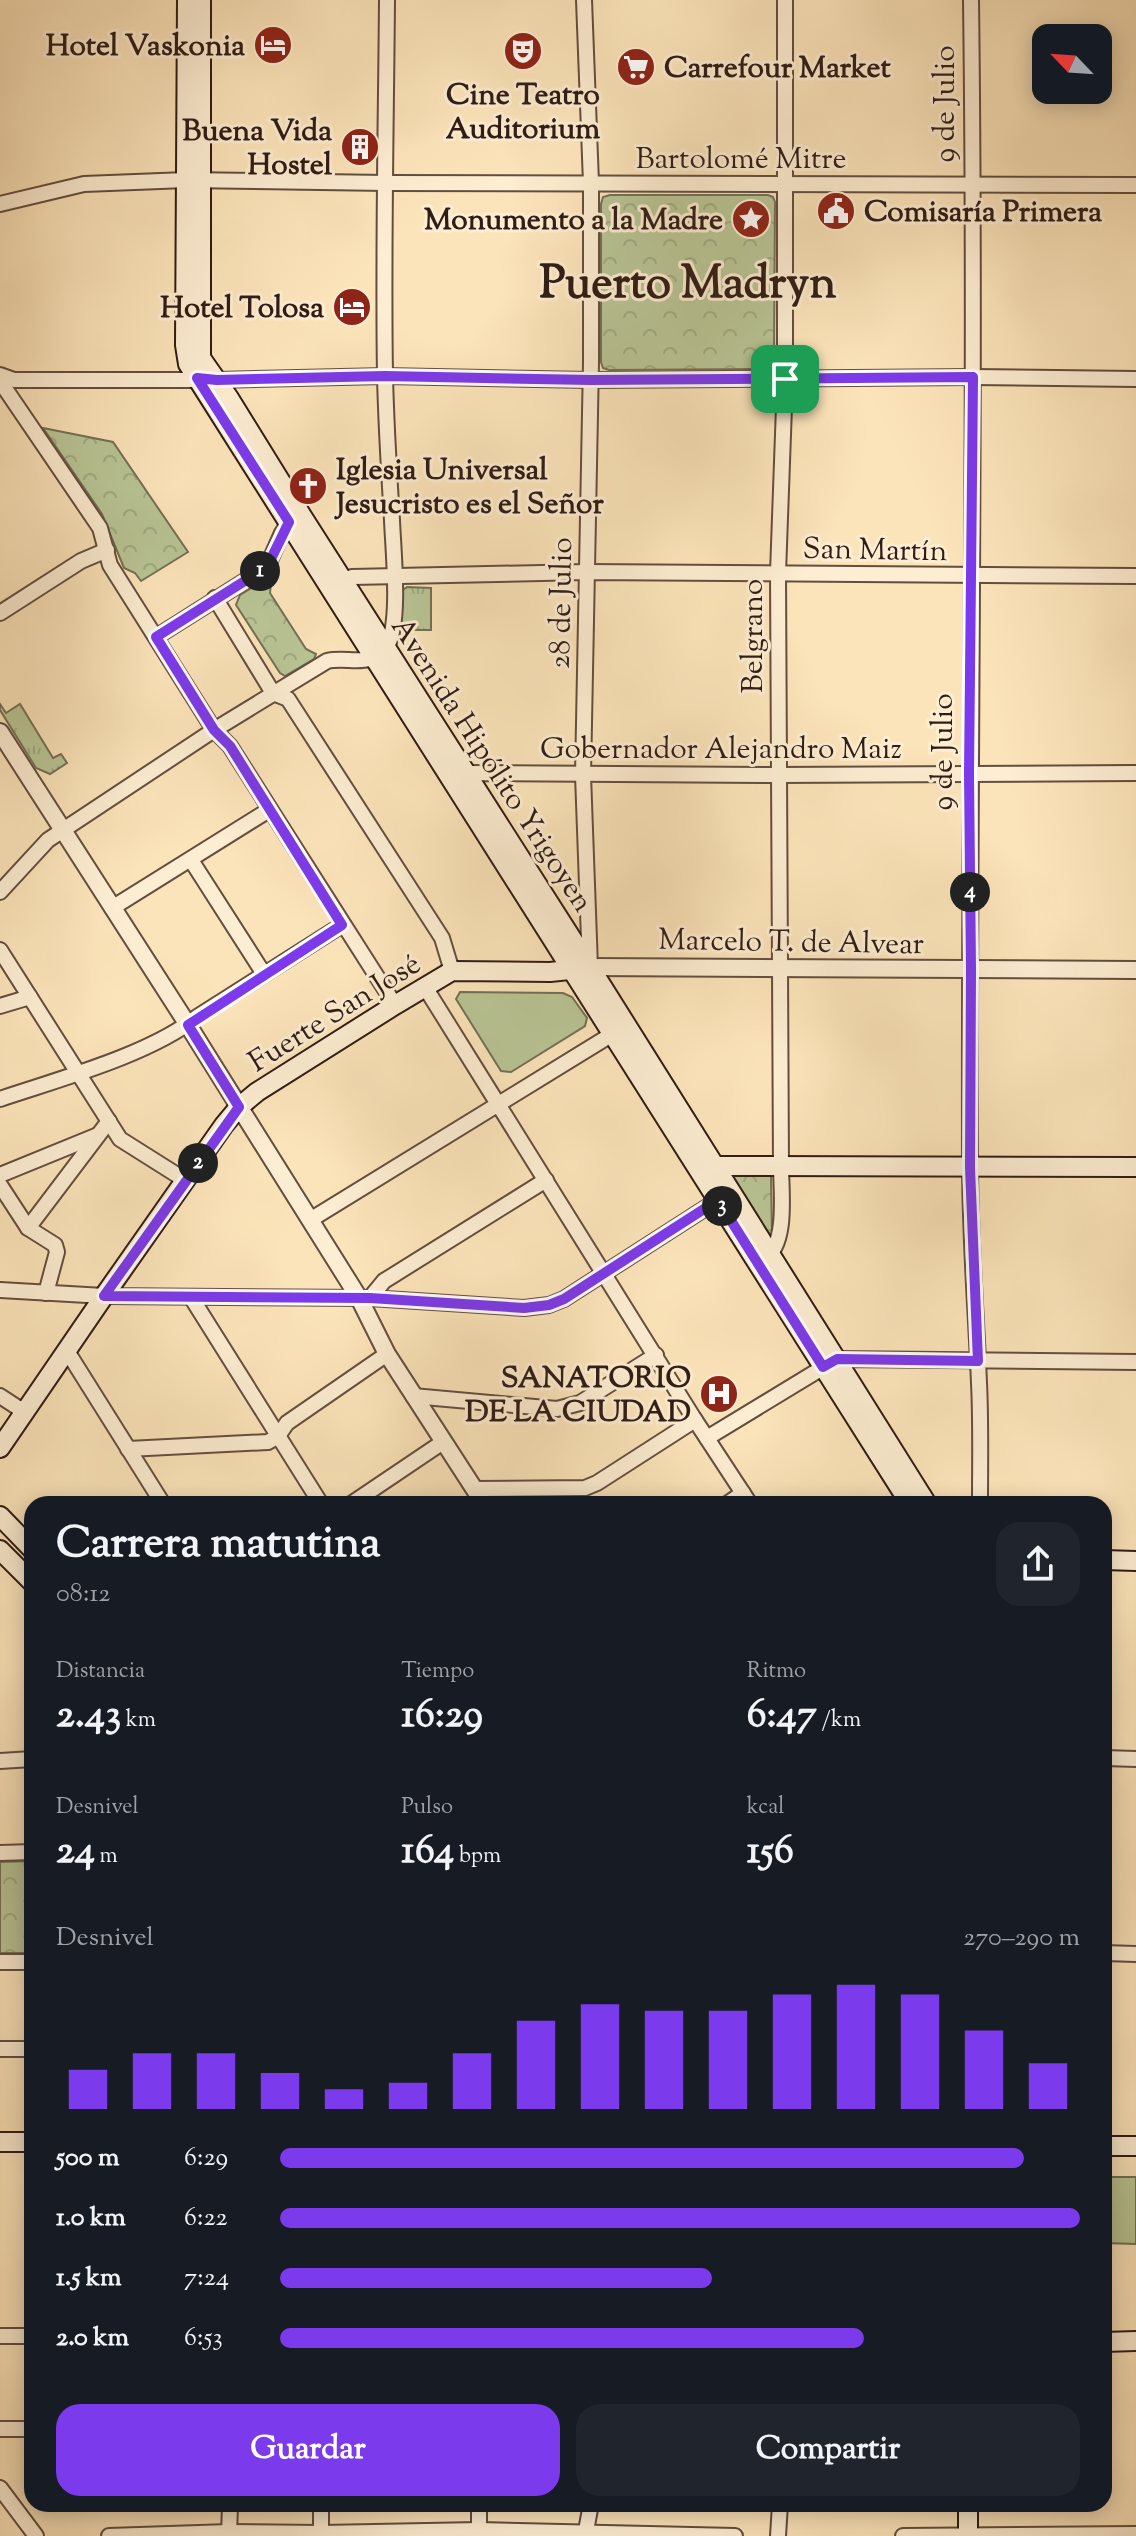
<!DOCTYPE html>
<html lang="es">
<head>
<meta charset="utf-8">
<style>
  body { margin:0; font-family:"Sorts Mill Goudy",serif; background:#20242c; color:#f1f3f6; height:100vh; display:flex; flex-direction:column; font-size:30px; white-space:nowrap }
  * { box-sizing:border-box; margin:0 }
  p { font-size:26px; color:#9ea1a6 }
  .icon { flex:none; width:44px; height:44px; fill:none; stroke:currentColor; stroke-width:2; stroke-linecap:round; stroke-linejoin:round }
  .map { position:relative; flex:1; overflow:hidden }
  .side { position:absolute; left:24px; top:1496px; width:1088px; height:1016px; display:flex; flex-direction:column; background:#171b24; border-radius:24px; box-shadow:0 4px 20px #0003 }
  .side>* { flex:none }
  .needle { width:52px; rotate:295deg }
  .controls { position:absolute; left:1032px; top:24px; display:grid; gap:16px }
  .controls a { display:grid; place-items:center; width:80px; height:80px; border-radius:16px; background:#171b24; box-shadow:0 4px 20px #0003; font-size:40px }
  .pin { position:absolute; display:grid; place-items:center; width:68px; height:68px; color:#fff; margin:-34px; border-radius:16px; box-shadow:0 4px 12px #0006 }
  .km { position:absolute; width:40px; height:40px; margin:-20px; border-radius:50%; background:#222; color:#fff; font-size:22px; line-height:40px; text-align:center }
  .round { display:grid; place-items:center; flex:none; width:84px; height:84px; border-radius:24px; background:#20242c }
  .headline { display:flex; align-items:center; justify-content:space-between; height:136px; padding:0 32px }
  h1 { font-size:44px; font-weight:700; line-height:60px }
  .figures { display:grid; grid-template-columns:repeat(3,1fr); gap:12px; height:136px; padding:8px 32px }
  .figures div { display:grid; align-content:center }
  .figures b { font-size:40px; font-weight:700 }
  .figures small { font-size:22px; font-weight:400 }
  .figures p { font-size:22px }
  .chart { height:224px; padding:16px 32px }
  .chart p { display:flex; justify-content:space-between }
  .chart svg { width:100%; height:144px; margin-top:8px; stroke:#7c3aed; stroke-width:6 }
  .primary-button { display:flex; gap:16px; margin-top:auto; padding:16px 32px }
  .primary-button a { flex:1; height:92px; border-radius:24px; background:#7c3aed; color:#fff; font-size:32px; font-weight:700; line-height:92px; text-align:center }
  .primary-button a+a { background:#20242c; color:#f1f3f6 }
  ul { padding:0 32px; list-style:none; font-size:26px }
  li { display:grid; grid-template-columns:128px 96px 1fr; align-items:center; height:60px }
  li i { height:20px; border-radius:10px; background:#7c3aed }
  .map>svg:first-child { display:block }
</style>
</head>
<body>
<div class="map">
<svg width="1136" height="2536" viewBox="0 0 1136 2536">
  <defs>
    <pattern id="grass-tufts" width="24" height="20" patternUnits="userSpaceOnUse" patternTransform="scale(2)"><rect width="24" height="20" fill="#b9c595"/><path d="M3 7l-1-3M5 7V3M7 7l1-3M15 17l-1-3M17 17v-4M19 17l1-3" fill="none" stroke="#9fa980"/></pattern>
    <pattern id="forest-crowns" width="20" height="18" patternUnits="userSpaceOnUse" patternTransform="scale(2)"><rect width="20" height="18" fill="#b9c595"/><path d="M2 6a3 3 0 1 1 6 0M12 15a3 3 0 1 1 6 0" fill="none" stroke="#9fa980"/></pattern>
  </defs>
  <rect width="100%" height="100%" fill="#fce4ba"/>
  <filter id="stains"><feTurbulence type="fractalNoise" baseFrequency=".0025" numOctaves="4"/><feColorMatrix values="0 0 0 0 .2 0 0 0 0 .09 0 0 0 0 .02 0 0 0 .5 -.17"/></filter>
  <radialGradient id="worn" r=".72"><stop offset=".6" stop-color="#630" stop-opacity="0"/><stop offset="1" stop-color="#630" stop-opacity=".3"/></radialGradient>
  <g fill="url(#grass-tufts)" stroke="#747055" stroke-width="2">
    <polygon points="407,587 431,588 431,630 399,630 399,593"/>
    <polygon points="0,704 6,713 20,704 53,758 61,754 67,763 50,774 36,768 0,710"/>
  </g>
  <g fill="url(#forest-crowns)" stroke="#747055" stroke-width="2">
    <polygon points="610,195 768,195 773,197 775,202 774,362 771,367 767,369 609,370 603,368 601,362 601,204 603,197"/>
    <polygon points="43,428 113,442 188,552 141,581 135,573 124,568 102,514"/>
    <polygon points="265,580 271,584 270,593 306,649 316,654 314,659 285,676 280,673 236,605 240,595"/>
    <polygon points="733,1175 771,1176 772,1235 769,1236 731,1178"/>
    <polygon points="32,1861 32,1953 0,1953 0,1862"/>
  </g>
  <g fill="#b9c595" stroke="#747055" stroke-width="2">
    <polygon points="460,992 563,993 572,997 587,1018 585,1026 511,1072 501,1071 456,999"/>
    <polygon points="1104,2177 1136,2177 1136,2244 1104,2243"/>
  </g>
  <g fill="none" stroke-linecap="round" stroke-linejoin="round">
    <g stroke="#634e3e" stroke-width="18">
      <g id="minor">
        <polyline points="584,0 591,183 591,362 583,775 590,967"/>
        <path d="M971,0c5,388 -2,776 -1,1164 0,73 6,146 9,219 2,40 1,81 1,121"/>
        <polyline points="0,204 84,184 186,180 386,183 1136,185"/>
        <polyline points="0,375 14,380 217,380 385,376 591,380 973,377 1136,379"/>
        <polyline points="4,387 100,528 110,565 214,730 230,746 395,1005"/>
        <polyline points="335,586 352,577 586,572 1136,576"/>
        <polyline points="215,598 273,693 288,699 442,938 452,971"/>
        <polyline points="0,613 81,561 107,550"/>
        <polyline points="156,637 267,567 282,533 289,522 295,519"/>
        <polyline points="460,776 466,773 778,775 1136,773"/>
        <polyline points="191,860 264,974"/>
        <path d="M0,892l48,-52 166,-110 113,-69c21,-5 46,8 60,-15 14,-23 6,-97 5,-126 -3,-48 -6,-96 -7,-145 -2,-125 1,-250 2,-375"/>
        <polyline points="112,908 269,810"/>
        <polyline points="0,950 120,1139 185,1180"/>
        <polyline points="425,987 693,1417 750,1504"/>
        <polyline points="0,1006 30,997"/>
        <path d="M0,1099c59,-20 149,-44 197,-82l145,-92"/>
        <polyline points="0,1175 98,1135"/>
        <polyline points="0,1185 28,1228 55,1245 57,1252 46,1293"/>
        <polyline points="310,1220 619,1030"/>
        <polyline points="28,1228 109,1121"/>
        <path d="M765,1258c23,-14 16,-68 16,-92l-3,-593 7,-194v-379"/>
        <polyline points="0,1290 104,1296 370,1298 524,1308 549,1305 564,1299 718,1200"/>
        <polyline points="191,1297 321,1504"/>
        <polyline points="370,1298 384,1281 546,1180"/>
        <polyline points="67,1351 163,1504"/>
        <polyline points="0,1396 26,1413"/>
        <polyline points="413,1396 557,1409 580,1403 656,1355"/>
        <polyline points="707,1438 837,1359 1136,1362"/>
        <polyline points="128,1449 268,1442 278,1436 287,1423 387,1354"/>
        <polyline points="475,1489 585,1488 597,1483 695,1420"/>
        <polyline points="351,1504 443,1442"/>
        <polyline points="727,1504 743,1493"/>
        <polyline points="1104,1758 1136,1759"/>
        <polyline points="0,1761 32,1759"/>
        <polyline points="0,1853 32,1852"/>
        <polyline points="1104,1953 1136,1954"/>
        <polyline points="0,1962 32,1962"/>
        <polyline points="0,2049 32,2049"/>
        <polyline points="0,2336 32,2336"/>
        <polyline points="0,2429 32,2429"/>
        <polyline points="0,2488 36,2536"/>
        <polyline points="109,2536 229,2532 321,2533 479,2530 735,2536"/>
        <polyline points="229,2536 230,2504"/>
        <polyline points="321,2536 321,2504"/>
        <polyline points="479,2536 479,2504"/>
        <polyline points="585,2536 591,2504"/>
        <polyline points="778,2536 780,2504"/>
        <polyline points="903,2536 1136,2534"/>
      </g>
    </g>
    <g stroke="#634e3e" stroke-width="20">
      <g id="tertiary">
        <polyline points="0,732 188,1025 359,1298 387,1354 484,1504"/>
        <polyline points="590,967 1136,970"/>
      </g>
    </g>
    <g stroke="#301c15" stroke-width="22">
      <g id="secondary">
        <polyline points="187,0 185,345 188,364 910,1504"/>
        <polyline points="201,0 201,358 229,398 302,516 590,967 927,1504"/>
        <polyline points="708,1170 714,1166 1136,1167"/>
        <polyline points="0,1448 104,1296 224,1125 239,1107 257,1092 395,1005 452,971 550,972 579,969"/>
        <polyline points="0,1516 32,1549"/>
        <polyline points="0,1550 32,1582"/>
        <polyline points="1104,1560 1136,1561"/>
        <polyline points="0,2142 32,2142"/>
        <polyline points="1104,2146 1136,2146"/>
        <polyline points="1104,2342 1136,2341"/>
        <polyline points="968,2504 968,2536"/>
      </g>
    </g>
    <use href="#minor" stroke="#fdedd2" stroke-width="14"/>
    <use href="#tertiary" stroke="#fdedd2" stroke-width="16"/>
    <use href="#secondary" stroke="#fdedd2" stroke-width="18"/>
  </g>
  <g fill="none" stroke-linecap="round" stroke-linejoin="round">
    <g stroke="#fff" stroke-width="16">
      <polygon id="route" points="385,376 591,380 973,377 969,774 971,971 970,1168 978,1361 837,1359 823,1367 718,1200 564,1299 549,1305 524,1308 370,1298 104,1296 239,1107 188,1025 342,925 230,746 214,730 156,637 267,567 289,522 197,378 217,380"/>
    </g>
    <use href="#route" stroke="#7c3aed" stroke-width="10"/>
  </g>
  <defs>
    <g id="hotel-disc" transform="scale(2)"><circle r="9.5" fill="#8f2418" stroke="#fdedd2"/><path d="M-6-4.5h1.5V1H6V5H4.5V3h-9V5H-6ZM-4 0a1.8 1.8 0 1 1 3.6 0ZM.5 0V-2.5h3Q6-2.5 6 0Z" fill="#fff"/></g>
    <g id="theatre-disc" transform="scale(2)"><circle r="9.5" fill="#8f2418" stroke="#fdedd2"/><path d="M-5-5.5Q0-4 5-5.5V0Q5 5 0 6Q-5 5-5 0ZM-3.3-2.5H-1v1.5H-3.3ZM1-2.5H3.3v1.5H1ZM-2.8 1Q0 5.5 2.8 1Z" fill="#fff"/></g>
    <g id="supermarket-disc" transform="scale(2)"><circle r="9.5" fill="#8f2418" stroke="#fdedd2"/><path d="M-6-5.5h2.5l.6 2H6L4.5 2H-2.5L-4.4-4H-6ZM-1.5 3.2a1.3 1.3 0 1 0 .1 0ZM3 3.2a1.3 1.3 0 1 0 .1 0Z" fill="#fff"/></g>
    <g id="building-disc" transform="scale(2)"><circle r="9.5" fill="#8f2418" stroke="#fdedd2"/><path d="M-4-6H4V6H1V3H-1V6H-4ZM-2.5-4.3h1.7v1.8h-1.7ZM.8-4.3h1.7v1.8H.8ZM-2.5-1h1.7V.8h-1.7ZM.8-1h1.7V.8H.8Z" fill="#fff"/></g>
    <g id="civic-disc" transform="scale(2)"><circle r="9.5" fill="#8f2418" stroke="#fdedd2"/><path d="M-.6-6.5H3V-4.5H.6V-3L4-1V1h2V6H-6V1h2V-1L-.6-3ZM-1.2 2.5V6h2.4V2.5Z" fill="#fff"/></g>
    <g id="sight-disc" transform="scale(2)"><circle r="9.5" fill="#8f2418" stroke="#fdedd2"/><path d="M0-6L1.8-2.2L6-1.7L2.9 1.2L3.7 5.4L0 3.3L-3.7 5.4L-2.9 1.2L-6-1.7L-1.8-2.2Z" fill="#fff"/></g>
    <g id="church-disc" transform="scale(2)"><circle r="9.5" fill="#8f2418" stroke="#fdedd2"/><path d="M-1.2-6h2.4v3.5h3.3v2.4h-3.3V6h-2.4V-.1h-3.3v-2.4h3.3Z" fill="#fff"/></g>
    <g id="hospital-disc" transform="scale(2)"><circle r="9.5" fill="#8f2418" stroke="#fdedd2"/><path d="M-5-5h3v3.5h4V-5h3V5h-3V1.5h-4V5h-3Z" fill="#fff"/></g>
  </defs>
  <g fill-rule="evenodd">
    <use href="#hotel-disc" x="273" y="45"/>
    <use href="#theatre-disc" x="523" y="51"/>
    <use href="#supermarket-disc" x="636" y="67"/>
    <use href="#building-disc" x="360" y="147"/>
    <use href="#civic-disc" x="836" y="211"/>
    <use href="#sight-disc" x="751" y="219"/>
    <use href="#hotel-disc" x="352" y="307"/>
    <use href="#church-disc" x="308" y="486"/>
    <use href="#hospital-disc" x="719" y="1394"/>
  </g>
  <g text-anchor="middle" stroke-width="6" stroke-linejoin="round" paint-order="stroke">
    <g font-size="30" font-weight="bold" fill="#301c15" stroke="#fdedd2" text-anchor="end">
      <text x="245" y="55">Hotel Vaskonia</text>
      <text x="664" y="77" text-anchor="start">Carrefour Market</text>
      <text x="523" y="104" text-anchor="middle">Cine Teatro<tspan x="523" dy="34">Auditorium</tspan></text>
      <text x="332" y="140">Buena Vida<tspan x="332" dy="34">Hostel</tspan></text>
      <text x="864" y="221" text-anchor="start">Comisaría Primera</text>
      <text x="723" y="229">Monumento a la Madre</text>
      <text x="324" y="317">Hotel Tolosa</text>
      <text x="336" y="479" text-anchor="start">Iglesia Universal<tspan x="336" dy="34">Jesucristo es el Señor</tspan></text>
      <text x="691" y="1387">SANATORIO<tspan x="691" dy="34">DE LA CIUDAD</tspan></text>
    </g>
    <g font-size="30" fill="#301c15" stroke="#fdedd2">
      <text transform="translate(944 104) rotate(-90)" y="10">9 de Julio</text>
      <text x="741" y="168">Bartolomé Mitre</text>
      <text transform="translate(875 549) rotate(1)" y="10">San Martín</text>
      <text transform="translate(560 603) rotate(-89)" y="10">28 de Julio</text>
      <text transform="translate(752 636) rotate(-90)" y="10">Belgrano</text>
      <text x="721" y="758">Gobernador Alejandro Maiz</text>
      <text transform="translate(942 752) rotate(-90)" y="10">9 de Julio</text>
      <text transform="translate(493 764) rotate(57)" y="10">Avenida Hipólito Yrigoyen</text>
      <text transform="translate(791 941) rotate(1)" y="10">Marcelo T. de Alvear</text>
      <text transform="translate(334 1012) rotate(-32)" y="10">Fuerte San José</text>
    </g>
    <g font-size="46" font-weight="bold" fill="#301c15" stroke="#fdedd2">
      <text x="688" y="297">Puerto Madryn</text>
    </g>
  </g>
  <rect width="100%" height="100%" filter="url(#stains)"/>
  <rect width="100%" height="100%" fill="url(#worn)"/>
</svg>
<div class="controls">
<a><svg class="needle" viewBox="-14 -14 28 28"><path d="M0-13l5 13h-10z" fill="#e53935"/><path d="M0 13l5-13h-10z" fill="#9ea1a6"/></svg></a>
</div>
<div class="pin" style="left:785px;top:379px;background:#1e9e55"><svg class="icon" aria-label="arrive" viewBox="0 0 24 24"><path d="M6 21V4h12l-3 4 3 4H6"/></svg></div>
<b class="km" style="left:260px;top:571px">1</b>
<b class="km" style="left:198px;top:1163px">2</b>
<b class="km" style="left:722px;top:1206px">3</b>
<b class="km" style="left:970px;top:892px">4</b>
<section class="side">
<div class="headline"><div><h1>Carrera matutina</h1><p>08:12</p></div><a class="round"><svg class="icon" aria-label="share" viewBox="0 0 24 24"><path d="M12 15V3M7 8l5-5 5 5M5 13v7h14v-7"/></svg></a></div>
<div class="figures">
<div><p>Distancia</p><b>2.43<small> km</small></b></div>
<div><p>Tiempo</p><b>16:29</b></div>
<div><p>Ritmo</p><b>6:47<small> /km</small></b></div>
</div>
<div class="figures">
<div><p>Desnivel</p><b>24<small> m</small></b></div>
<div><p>Pulso</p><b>164<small> bpm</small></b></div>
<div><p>kcal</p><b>156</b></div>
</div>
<div class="chart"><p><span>Desnivel</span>270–290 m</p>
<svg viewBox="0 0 160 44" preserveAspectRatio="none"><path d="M5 44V32M15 44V27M25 44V27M35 44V33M45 44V38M55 44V36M65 44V27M75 44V17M85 44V12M95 44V14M105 44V14M115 44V9M125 44V6M135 44V9M145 44V20M155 44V30"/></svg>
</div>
<ul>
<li><b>500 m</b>6:29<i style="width:93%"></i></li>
<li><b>1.0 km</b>6:22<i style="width:100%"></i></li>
<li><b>1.5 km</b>7:24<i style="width:54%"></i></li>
<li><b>2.0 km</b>6:53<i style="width:73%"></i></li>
</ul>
<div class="primary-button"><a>Guardar</a><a>Compartir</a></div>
</section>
</div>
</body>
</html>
